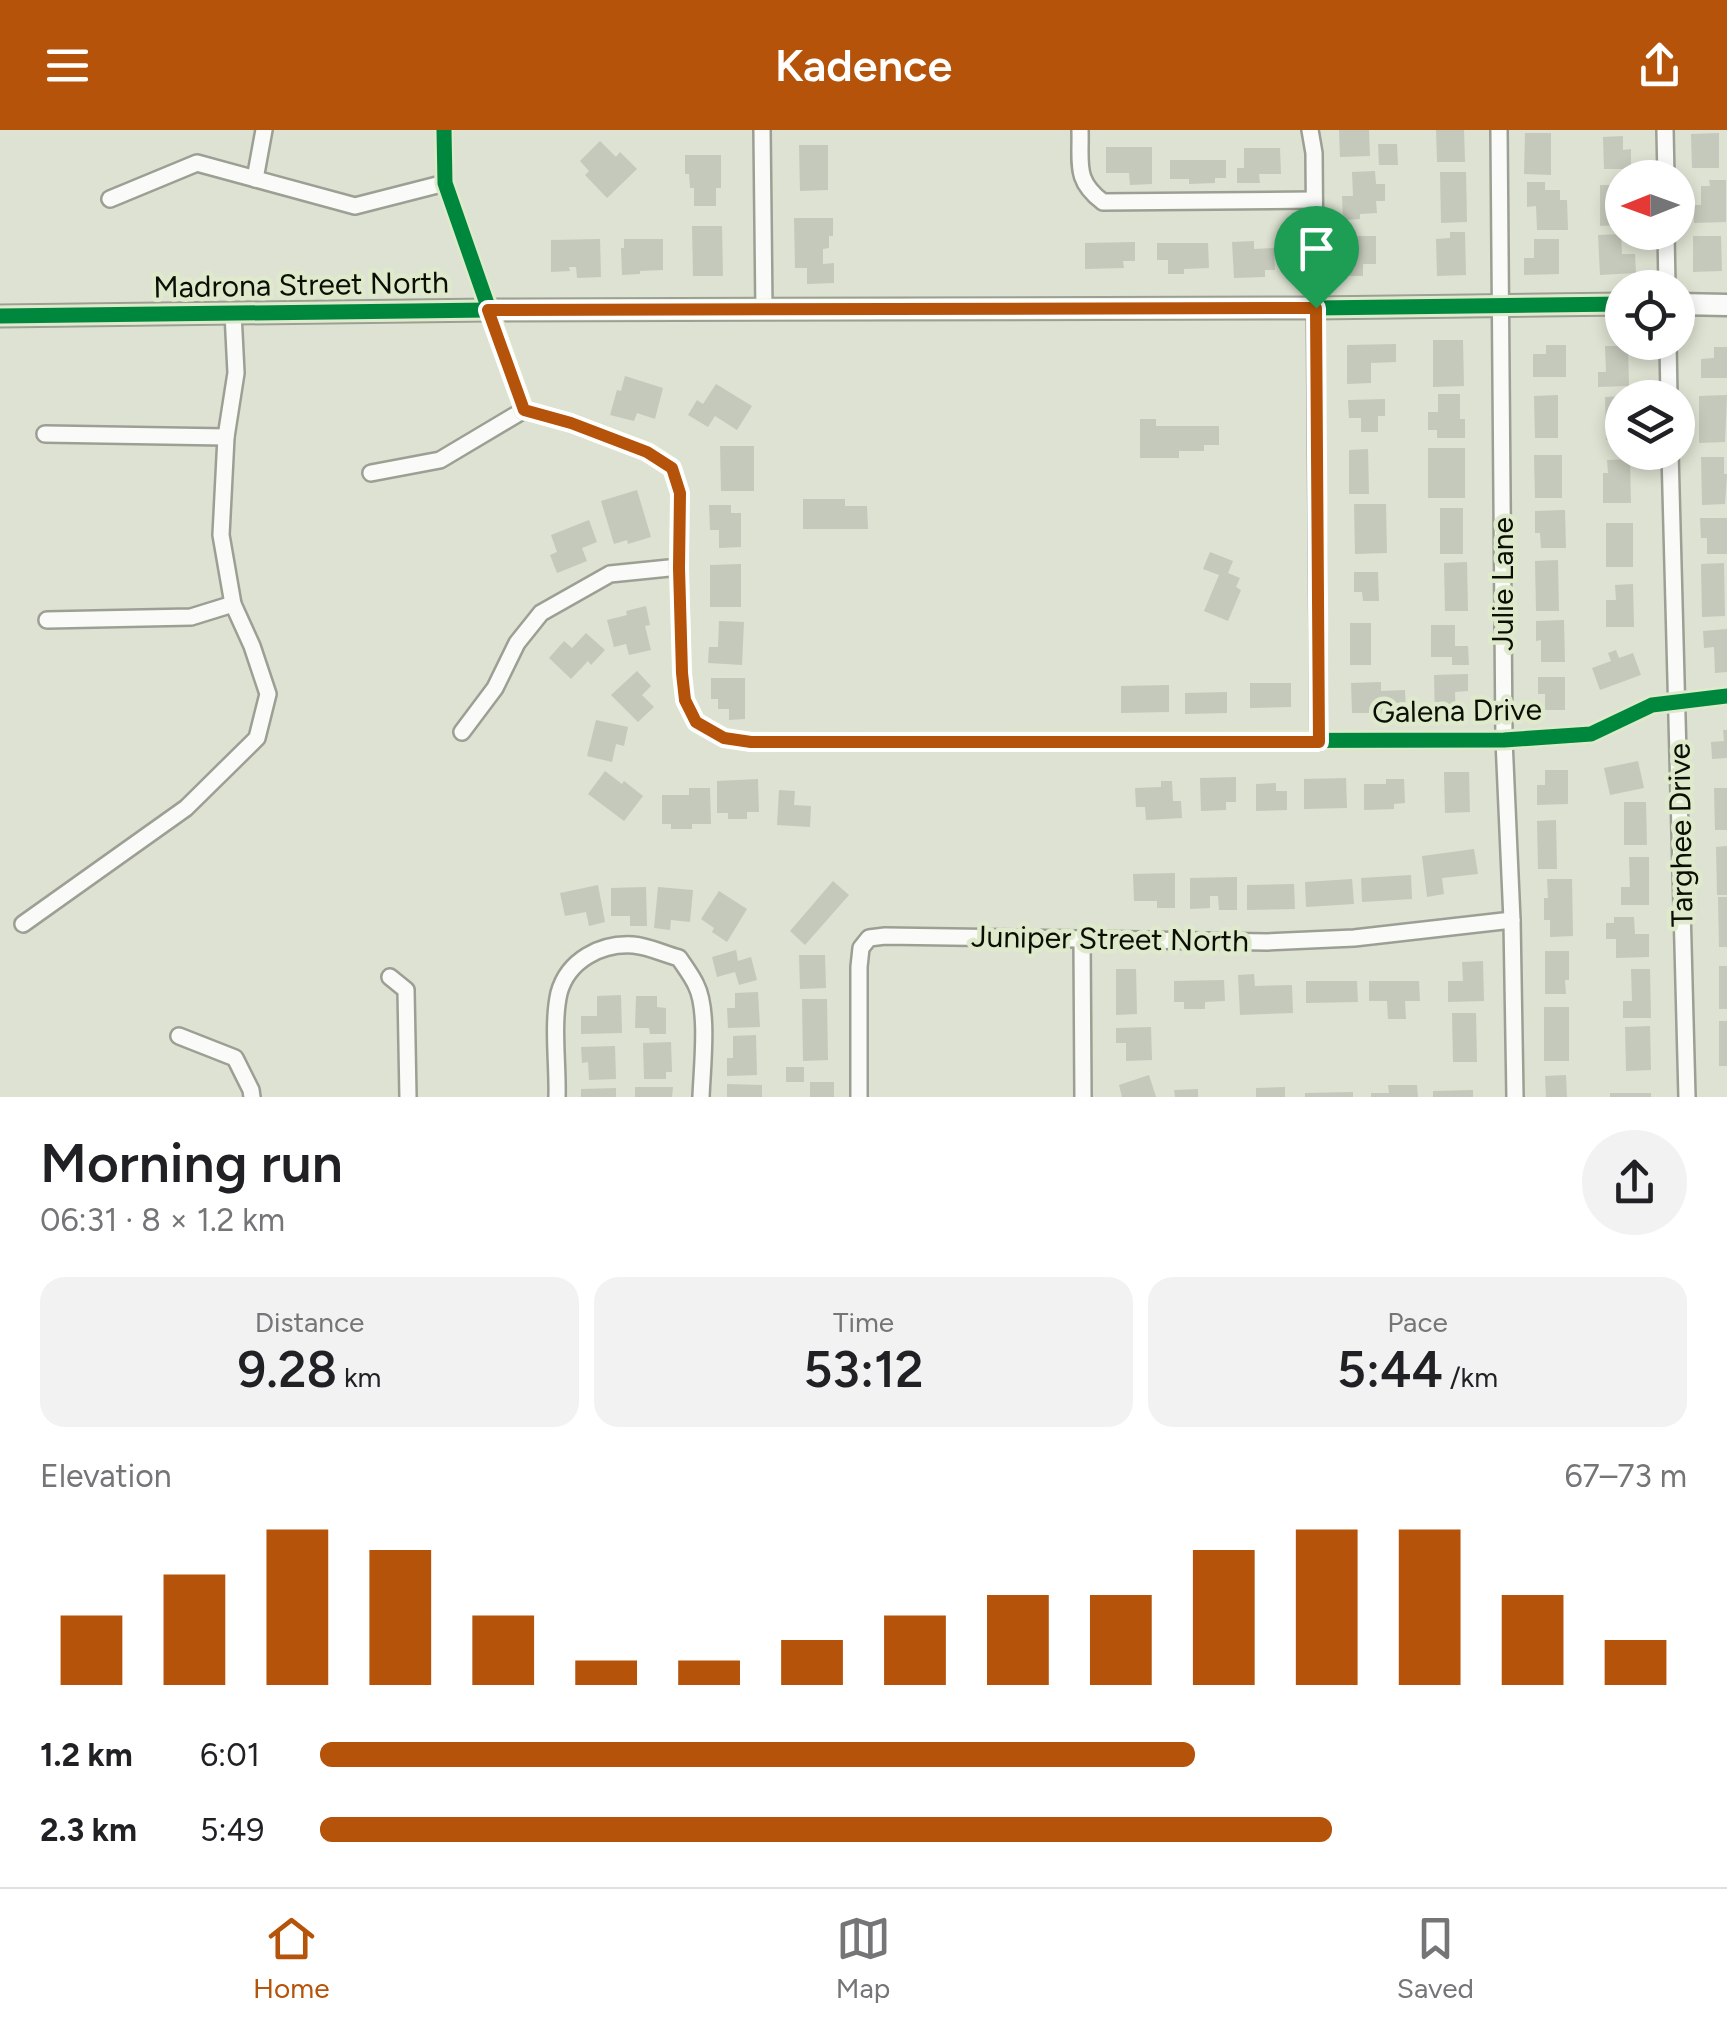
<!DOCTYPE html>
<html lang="en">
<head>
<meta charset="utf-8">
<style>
  body { margin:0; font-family:Figtree,sans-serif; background:#f2f2f2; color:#202124; height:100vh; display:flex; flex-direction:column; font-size:38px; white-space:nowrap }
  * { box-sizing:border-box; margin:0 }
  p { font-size:32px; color:#757577 }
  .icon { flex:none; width:55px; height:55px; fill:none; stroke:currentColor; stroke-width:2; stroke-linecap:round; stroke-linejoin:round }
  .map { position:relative; height:967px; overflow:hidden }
  .sheet { display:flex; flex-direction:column; background:#fff; flex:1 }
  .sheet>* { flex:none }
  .needle { width:65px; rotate:269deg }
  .buttons { position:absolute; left:1605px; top:30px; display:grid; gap:20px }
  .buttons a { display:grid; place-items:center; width:90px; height:90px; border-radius:50%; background:#fff; box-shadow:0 5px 15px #0003; font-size:50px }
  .pin { position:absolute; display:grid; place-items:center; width:85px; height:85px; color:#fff; margin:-102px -42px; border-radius:50% 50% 50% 0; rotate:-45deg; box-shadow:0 0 10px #0007 }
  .pin .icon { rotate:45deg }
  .round { display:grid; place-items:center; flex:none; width:105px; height:105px; border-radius:52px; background:#f2f2f2 }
  .headline { display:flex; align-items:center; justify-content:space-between; height:170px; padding:0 40px }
  h1 { font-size:55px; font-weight:600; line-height:75px }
  .metrics { display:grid; grid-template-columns:repeat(3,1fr); gap:15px; height:170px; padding:10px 40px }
  .metrics div { display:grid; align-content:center; border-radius:25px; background:#f2f2f2; text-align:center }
  .metrics b { font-size:50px; font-weight:600 }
  .metrics small { font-size:28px; font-weight:400 }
  .metrics p { font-size:28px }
  .chart { height:280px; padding:20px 40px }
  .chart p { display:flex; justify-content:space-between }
  .chart svg { width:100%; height:180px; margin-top:10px; stroke:#b45309; stroke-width:6 }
  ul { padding:0 40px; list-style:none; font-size:32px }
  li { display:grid; grid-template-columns:160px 120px 1fr; align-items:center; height:75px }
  li i { height:25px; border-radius:12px; background:#b45309 }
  header { display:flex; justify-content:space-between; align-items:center; height:130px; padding:0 40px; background:#b45309; color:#fff; font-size:45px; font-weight:600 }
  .menu { display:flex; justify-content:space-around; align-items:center; height:140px; border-top:2px solid #e0e0e0; background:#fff; font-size:28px; color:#757577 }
  .menu a { display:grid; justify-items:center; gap:5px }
  .menu .current { color:#b45309 }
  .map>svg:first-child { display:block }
</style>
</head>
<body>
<header><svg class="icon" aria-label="menu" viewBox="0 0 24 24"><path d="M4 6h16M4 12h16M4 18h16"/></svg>Kadence<svg class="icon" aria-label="share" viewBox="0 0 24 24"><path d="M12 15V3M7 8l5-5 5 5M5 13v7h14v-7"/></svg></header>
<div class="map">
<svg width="1727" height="967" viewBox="0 0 1727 967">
  <rect width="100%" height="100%" fill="#dde2d2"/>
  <g fill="#c4c9bb">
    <polygon points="1339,0 1369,0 1370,26 1340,27"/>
    <polygon points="1436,0 1464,0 1465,32 1437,32"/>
    <polygon points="1525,3 1551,3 1551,45 1524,44"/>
    <polygon points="1719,3 1719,38 1692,38 1691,4"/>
    <polygon points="1623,6 1623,20 1631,19 1631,39 1604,39 1603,7"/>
    <polygon points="600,11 616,27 620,22 637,39 607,68 585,45 589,41 580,31"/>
    <polygon points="1378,14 1397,14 1398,35 1379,35"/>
    <polygon points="799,15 828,15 828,60 800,61"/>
    <polygon points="1106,17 1152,17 1152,54 1130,55 1129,43 1106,43"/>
    <polygon points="1244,18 1280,18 1281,44 1259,44 1260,53 1237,53 1237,38 1244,38"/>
    <polygon points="685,25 721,25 721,58 716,58 716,76 694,76 694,58 690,58 689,44 685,44"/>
    <polygon points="1170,30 1226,30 1226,48 1215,48 1215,53 1189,54 1189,49 1170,49"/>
    <polygon points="1375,41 1376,54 1385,54 1385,71 1376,71 1377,83 1360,84 1360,89 1343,90 1342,66 1353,66 1352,42"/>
    <polygon points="1440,42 1466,42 1467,92 1441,93"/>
    <polygon points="1709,50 1726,50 1726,92 1694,93 1694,75 1701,75 1701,56 1710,56"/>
    <polygon points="1527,52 1545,52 1545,60 1560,60 1560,70 1567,70 1568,100 1537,100 1536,76 1527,77"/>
    <polygon points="1600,55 1622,55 1622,95 1600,96"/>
    <polygon points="794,88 833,88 833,106 829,106 829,118 823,119 823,134 834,133 834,153 807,154 807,138 795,138"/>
    <polygon points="692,96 722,96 723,146 693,146"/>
    <polygon points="1450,102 1465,102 1466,145 1437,146 1436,109 1450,108"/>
    <polygon points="1621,104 1622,124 1635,124 1636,143 1600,145 1598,105"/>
    <polygon points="1354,106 1376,106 1376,134 1363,134 1363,146 1347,146 1347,122 1354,122"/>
    <polygon points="1693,106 1721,106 1722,141 1693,142"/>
    <polygon points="600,109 601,147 577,148 576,137 569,137 570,141 551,142 551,110"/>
    <polygon points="624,109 663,109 663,140 640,141 640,144 622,145 621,118 624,118"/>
    <polygon points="1534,109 1559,109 1559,144 1524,145 1524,128 1534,128"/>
    <polygon points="1254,111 1254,119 1274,118 1275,140 1265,140 1265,147 1234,148 1232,112"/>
    <polygon points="1135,112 1135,131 1123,131 1124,138 1085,139 1085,113"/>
    <polygon points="1157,113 1208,113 1209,138 1184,139 1184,144 1168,144 1168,130 1157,130"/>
    <polygon points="1433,210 1463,210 1464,256 1433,257"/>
    <polygon points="1396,214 1396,232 1371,233 1371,253 1347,254 1347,215"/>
    <polygon points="1546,215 1566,215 1566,247 1533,247 1533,224 1546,224"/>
    <polygon points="1605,216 1628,216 1629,256 1598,257 1598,242 1606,242"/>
    <polygon points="1714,217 1727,217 1727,248 1701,248 1701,229 1714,228"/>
    <polygon points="625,246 663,258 655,289 637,283 634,291 610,285 617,260 621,261"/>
    <polygon points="716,254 752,276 737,300 715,286 708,297 688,285 697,270 703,274"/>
    <polygon points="1438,264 1460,264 1460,289 1465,289 1465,308 1437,308 1437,300 1428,300 1428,282 1438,282"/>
    <polygon points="1558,265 1558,308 1535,308 1534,266"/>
    <polygon points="1727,265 1725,312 1699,313 1699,266"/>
    <polygon points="1622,266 1622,310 1606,310 1605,267"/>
    <polygon points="1385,269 1385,286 1378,286 1378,302 1361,302 1361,288 1349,288 1348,270"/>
    <polygon points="1140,289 1156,289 1156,296 1219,296 1219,315 1204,315 1204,321 1179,321 1179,328 1140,328"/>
    <polygon points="720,316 754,316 754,361 721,361"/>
    <rect x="1428" y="318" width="37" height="50"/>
    <polygon points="1368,319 1369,364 1349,364 1349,320"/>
    <polygon points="1534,325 1562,325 1562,368 1535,368"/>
    <polygon points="1701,327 1724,327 1724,344 1727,344 1725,374 1702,375"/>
    <polygon points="1630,329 1631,373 1603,373 1603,343 1608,343 1607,330"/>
    <polygon points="637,360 651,407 628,414 627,410 614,414 601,371"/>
    <polygon points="803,369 845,369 845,376 867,376 868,399 803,399"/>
    <polygon points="1354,374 1386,374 1387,423 1355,424"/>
    <polygon points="709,375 731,375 731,383 741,383 741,417 719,418 719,400 710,400"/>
    <rect x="1440" y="378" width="23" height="46"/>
    <polygon points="1565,380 1566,418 1541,418 1540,403 1535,403 1535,381"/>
    <polygon points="1700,388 1727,388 1727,424 1707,424 1707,408 1701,408"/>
    <polygon points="589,390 597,412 582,418 587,431 557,443 550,425 557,422 551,405"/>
    <rect x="1606" y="393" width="27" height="44"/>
    <polygon points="1210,422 1233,431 1228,443 1240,448 1236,457 1241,460 1228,491 1204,481 1219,445 1203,439"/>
    <polygon points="1558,430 1559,481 1536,481 1535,431"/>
    <polygon points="1467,432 1468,481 1445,481 1444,433"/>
    <polygon points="1724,433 1725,486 1702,487 1701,434"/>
    <polygon points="741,434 741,477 710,477 710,435"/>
    <polygon points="1354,442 1378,442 1379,471 1363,471 1362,462 1354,462"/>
    <polygon points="1633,454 1634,497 1606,497 1606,470 1616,470 1615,455"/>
    <polygon points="646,476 650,495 645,496 651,520 629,525 626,514 614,517 607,490 627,485 626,481"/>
    <polygon points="1564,490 1565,532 1541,532 1541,510 1536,511 1536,491"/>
    <polygon points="719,491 744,492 742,535 708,533 709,517 718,517"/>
    <rect x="1350" y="493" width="21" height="42"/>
    <polygon points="1431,495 1455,495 1455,516 1468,516 1469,535 1452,535 1452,527 1431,527"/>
    <polygon points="1727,499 1727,542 1715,543 1714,517 1704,518 1703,501"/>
    <polygon points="586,503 605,520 591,535 588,531 571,549 549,528 564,511 572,518"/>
    <polygon points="1616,520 1619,528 1633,523 1641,545 1600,560 1592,538 1611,531 1608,523"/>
    <polygon points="637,541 651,556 642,565 654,577 638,592 611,565"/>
    <polygon points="1468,544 1468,561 1455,562 1456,588 1435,589 1434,545"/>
    <polygon points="1538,547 1565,547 1565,580 1545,580 1545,564 1538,564"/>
    <polygon points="711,548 745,548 745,589 729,590 729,579 718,579 718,569 711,569"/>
    <polygon points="1381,552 1381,561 1405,560 1406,583 1352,583 1351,553"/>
    <polygon points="1250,553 1291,553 1291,577 1250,578"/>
    <polygon points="1169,555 1169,582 1121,583 1121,556"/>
    <polygon points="1227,562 1227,583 1185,584 1185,563"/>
    <polygon points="596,590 628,597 624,616 616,614 612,632 587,626"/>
    <polygon points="1723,600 1727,600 1727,628 1712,629 1711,612 1724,611"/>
    <polygon points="1638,631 1644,658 1610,665 1604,638"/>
    <polygon points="1545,640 1568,640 1568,674 1537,675 1537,655 1545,655"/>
    <polygon points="605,641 622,654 624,651 643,666 624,691 588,664"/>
    <polygon points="1444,642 1469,642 1470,682 1445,683"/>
    <polygon points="1236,647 1236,672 1226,672 1226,680 1201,681 1200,648"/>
    <polygon points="1346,648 1347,678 1304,679 1304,649"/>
    <polygon points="758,649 759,682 747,682 747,689 728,689 728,683 717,683 717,651"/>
    <polygon points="1386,649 1404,649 1405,673 1394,674 1394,679 1364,680 1364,654 1386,654"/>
    <polygon points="1161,651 1172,651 1173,671 1181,671 1182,688 1146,690 1145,677 1136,677 1135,658 1161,657"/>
    <polygon points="1276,653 1276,661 1287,661 1287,680 1256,681 1256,654"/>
    <polygon points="689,658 710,658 711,694 692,694 692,699 671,699 671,694 662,694 662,665 689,665"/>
    <polygon points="1714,658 1727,658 1727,700 1715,700"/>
    <polygon points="779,660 795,661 794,675 811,676 810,697 777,695"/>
    <polygon points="1624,672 1646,672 1647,715 1624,715"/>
    <polygon points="1556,690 1557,739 1538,739 1537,691"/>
    <polygon points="1727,716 1727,765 1717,765 1716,717"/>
    <polygon points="1474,719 1478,744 1442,748 1444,764 1427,767 1422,726"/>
    <polygon points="1629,727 1649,727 1649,775 1621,775 1621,757 1630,757"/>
    <polygon points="1175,743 1175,778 1157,778 1157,771 1134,771 1133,744"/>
    <polygon points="1411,745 1412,769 1362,772 1361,748"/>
    <polygon points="1237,747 1237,780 1219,780 1218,766 1210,766 1210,778 1190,779 1190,748"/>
    <polygon points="1352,749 1354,774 1306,777 1305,752"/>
    <polygon points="1547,749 1572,749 1573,806 1550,807 1550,790 1544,790 1544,768 1548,768"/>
    <polygon points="833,751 849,765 805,815 790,801"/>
    <polygon points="1294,754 1295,779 1247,780 1247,755"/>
    <polygon points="598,755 605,792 589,796 586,782 565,786 560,763"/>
    <polygon points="646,757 647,796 630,796 630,786 611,786 611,758"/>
    <polygon points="658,757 693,760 690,792 671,790 670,800 654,798"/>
    <polygon points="719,761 747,779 727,812 712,802 714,798 701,789"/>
    <polygon points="1718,767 1727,767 1727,817 1719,817"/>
    <polygon points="1614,787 1634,787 1635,804 1649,804 1649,827 1616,828 1616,809 1606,809 1606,793 1614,793"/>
    <polygon points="736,820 738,831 751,827 757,850 739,855 735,842 717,847 712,827"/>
    <polygon points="1545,821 1569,821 1569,850 1565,850 1566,864 1545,864"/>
    <polygon points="799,825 825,825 826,858 800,859"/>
    <polygon points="1483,831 1484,871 1448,872 1448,851 1463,851 1462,832"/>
    <rect x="1719" y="836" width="8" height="43"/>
    <polygon points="1116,839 1136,839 1137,884 1116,885"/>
    <polygon points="1631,839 1650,839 1651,888 1623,888 1623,871 1632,871"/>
    <polygon points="1254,844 1255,856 1292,855 1293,883 1240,885 1238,845"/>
    <polygon points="1224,850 1225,871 1205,872 1205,879 1184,879 1184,872 1174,872 1174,851"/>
    <polygon points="1306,851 1357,851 1358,872 1306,873"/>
    <polygon points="1369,851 1419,851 1420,871 1405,871 1406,889 1388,889 1387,871 1369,871"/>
    <polygon points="758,862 760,897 728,898 727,878 735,878 735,863"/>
    <polygon points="621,865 622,903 581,904 581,886 597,886 597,866"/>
    <polygon points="636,866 657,866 657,877 666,878 666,904 650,904 649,898 635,898"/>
    <polygon points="802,869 827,869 828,930 803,931"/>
    <rect x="1544" y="877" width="25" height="54"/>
    <polygon points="1452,883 1476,883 1477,932 1453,932"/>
    <rect x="1719" y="891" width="8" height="45"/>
    <polygon points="1650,896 1651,940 1626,941 1625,897"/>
    <polygon points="1151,897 1152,930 1126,931 1126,913 1116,913 1116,898"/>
    <polygon points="756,905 757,945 727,946 727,928 733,928 733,906"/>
    <polygon points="671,912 672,942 666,942 666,949 644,949 643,913"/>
    <polygon points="615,916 616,949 589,950 588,932 582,933 581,917"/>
    <rect x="786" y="937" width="18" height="15"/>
    <polygon points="1149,945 1156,967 1122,967 1119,955"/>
    <polygon points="1566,945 1567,967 1546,967 1545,946"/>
    <rect x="810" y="952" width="24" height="15"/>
    <polygon points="727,954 762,955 762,967 727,967"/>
    <polygon points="1388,955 1417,955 1418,967 1371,967 1371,963 1389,963"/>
    <polygon points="635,957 673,957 672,967 635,967"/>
    <polygon points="1285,957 1285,967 1256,967 1256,958"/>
    <polygon points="616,958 616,967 581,967 581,959"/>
    <polygon points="1198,959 1198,967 1175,967 1174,960"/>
    <polygon points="1473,960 1473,967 1433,967 1433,961"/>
    <polygon points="1353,962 1353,967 1305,967 1305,963"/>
    <rect x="1610" y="963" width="41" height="4"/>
  </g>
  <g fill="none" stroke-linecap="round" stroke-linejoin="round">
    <g stroke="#9ca094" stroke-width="20">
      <g id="minor">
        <polyline points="444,0 445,53 524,280 571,293 647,321 671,337 680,363 679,437 682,543 685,570 696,592 724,607 751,612 1504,610 1591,604 1652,575 1727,566"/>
        <polyline points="762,0 764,181"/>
        <path d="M1080,0c1,34 -6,50 23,72l211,-2"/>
        <polyline points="1310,0 1314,23 1319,612"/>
        <polyline points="1499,0 1504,610 1512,790 1515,967"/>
        <polyline points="1665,0 1666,48"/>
        <polyline points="255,49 264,0"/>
        <polyline points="110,69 197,33 355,76 445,53"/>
        <polyline points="1666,102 1667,158"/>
        <polyline points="1668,212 1669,268"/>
        <polyline points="45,304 226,307"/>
        <polyline points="1670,322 1687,967"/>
        <polyline points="371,343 440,330 524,280"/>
        <polyline points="47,490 191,487 233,474"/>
        <polyline points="462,602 495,558 517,513 541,483 610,444 679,437"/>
        <polyline points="23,794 186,678 257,608 268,564 252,516 233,474 221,405 226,307 236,243 233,183"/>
        <polyline points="1082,808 1083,967"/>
        <polyline points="390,847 406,860 408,967"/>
        <polyline points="179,906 235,928 251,960 252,967"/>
        <path d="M557,967c1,-32 -5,-73 2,-104 9,-33 42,-50 74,-48 15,1 31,9 46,13 6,9 13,18 17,27 13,25 6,83 5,112"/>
        <polyline points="859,967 859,837 861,818 869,808 885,806 1267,812 1354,808 1512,790"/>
      </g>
    </g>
    <g stroke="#9ca094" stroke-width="25">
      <g id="tertiary">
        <polyline points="1678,174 1727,175"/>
        <polyline points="0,186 488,180 1316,178 1622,174"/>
      </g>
    </g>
    <use href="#minor" stroke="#fafbf8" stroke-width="15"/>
    <use href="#tertiary" stroke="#fafbf8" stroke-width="20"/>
    <g stroke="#dfe9cb" stroke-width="21">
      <g id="cycleway">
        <polyline points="444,0 445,53 524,280 571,293 647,321 671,337 680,363 679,437 682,543 685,570 696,592 724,607 751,612 1504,610 1591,604 1652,575 1727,566"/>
        <polyline points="0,186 488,180 1316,178 1622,174"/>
      </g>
    </g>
    <use href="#cycleway" stroke="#00873e" stroke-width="15"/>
  </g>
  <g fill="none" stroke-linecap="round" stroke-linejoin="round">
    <g stroke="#fff" stroke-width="20">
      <polygon id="route" points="1316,178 1319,612 751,612 724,608 696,592 685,570 682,543 679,438 680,363 672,338 647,322 571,293 524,280 488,180"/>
    </g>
    <use href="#route" stroke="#b45309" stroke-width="12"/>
  </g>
  <g text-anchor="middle" stroke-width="9" stroke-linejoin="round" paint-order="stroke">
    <g font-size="30" fill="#0b0e05" stroke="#dfe9cb">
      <text transform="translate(301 155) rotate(-1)" y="10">Madrona Street North</text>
      <text transform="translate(1503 454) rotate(-90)" y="10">Julie Lane</text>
      <text transform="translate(1457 581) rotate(-1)" y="10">Galena Drive</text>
      <text transform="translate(1681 705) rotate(-91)" y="10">Targhee Drive</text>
      <text transform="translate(1110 809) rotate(1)" y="10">Juniper Street North</text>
    </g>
  </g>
</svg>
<div class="buttons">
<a><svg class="needle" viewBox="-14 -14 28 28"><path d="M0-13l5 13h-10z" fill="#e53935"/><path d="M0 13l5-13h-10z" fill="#757577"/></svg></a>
<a><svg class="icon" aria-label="locate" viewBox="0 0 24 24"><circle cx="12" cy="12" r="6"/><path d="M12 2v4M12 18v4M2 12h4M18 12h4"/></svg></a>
<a><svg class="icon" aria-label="layers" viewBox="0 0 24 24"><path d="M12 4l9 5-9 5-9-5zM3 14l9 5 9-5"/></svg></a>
</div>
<div class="pin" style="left:1316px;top:178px;background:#1e9e55"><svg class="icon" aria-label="arrive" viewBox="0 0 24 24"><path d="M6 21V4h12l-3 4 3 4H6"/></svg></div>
</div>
<section class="sheet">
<div class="headline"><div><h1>Morning run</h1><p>06:31 · 8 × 1.2 km</p></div><a class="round"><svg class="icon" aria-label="share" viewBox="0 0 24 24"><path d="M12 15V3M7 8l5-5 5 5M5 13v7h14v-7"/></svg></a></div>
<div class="metrics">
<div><p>Distance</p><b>9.28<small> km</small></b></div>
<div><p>Time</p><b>53:12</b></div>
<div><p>Pace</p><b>5:44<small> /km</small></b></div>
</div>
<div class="chart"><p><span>Elevation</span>67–73 m</p>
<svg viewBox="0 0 160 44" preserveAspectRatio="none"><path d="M5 44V27M15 44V17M25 44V6M35 44V11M45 44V27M55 44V38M65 44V38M75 44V33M85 44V27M95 44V22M105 44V22M115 44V11M125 44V6M135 44V6M145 44V22M155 44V33"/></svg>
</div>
<ul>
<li><b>1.2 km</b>6:01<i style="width:64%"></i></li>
<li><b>2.3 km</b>5:49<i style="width:74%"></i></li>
</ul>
</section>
<nav class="menu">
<a class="current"><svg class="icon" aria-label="home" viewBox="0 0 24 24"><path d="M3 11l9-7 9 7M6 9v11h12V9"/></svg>Home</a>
<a><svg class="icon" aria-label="map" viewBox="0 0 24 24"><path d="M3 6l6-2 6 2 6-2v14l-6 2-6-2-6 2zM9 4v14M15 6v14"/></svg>Map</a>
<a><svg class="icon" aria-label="saved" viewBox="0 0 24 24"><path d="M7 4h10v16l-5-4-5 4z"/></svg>Saved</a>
</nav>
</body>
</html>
